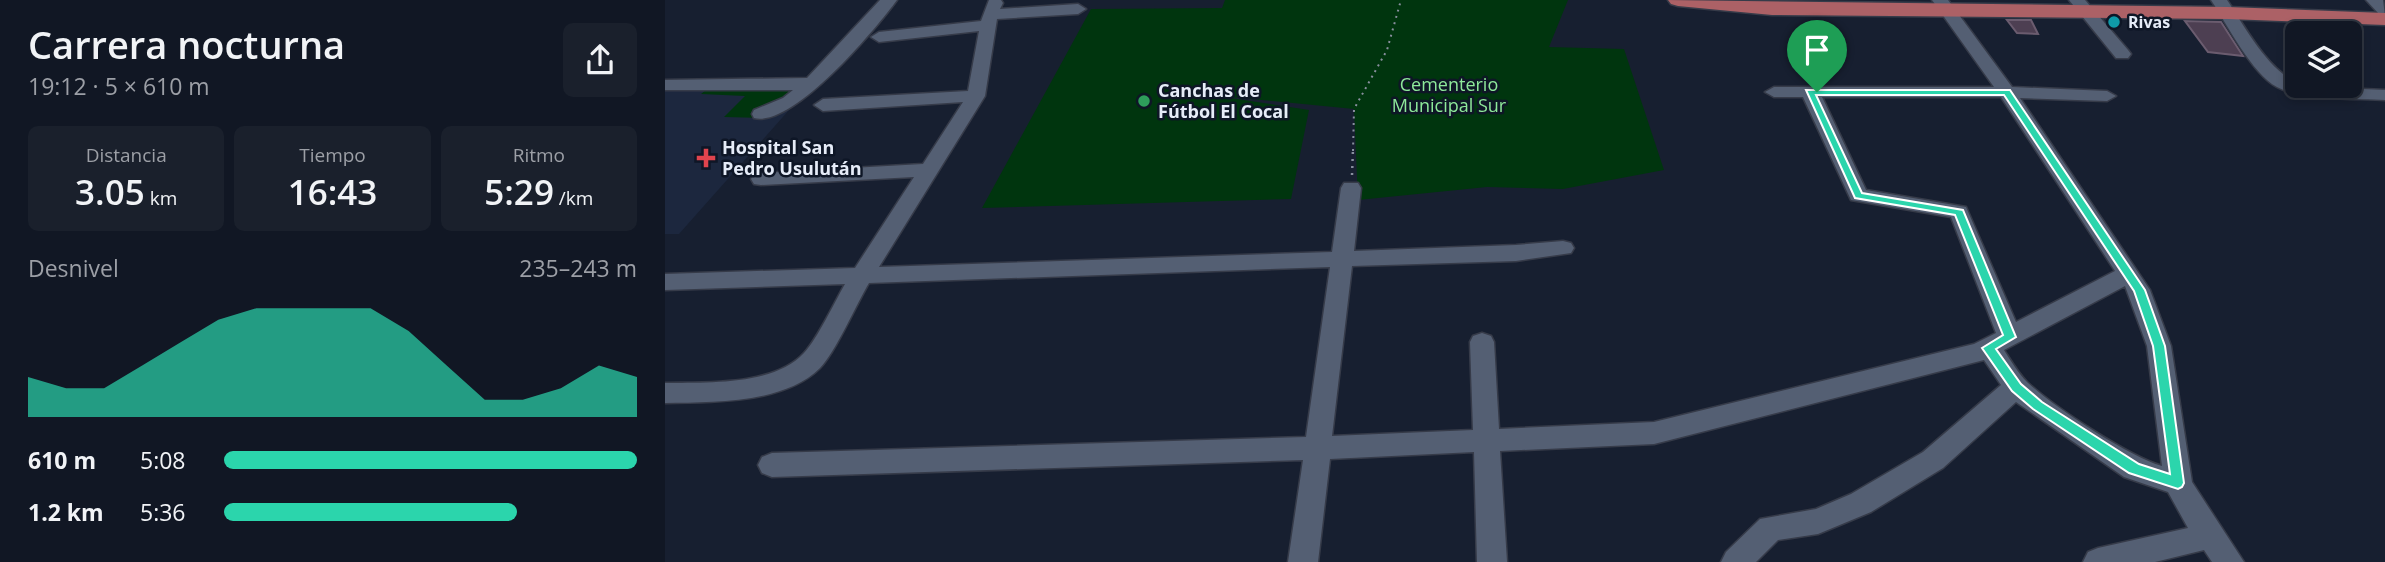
<!DOCTYPE html>
<html lang="es">
<head>
<meta charset="utf-8">
<style>
  body { margin:0; font-family:"Open Sans",sans-serif; background:#1a202c; color:#f1f3f6; height:100vh; display:flex; flex-direction:column; font-size:26px; white-space:nowrap }
  * { box-sizing:border-box; margin:0 }
  p { font-size:23px; color:#9c9fa6 }
  .icon { flex:none; width:38px; height:38px; fill:none; stroke:currentColor; stroke-width:2; stroke-linecap:round; stroke-linejoin:round }
  .map { position:relative; flex:1; overflow:hidden }
  .panel { display:flex; flex-direction:column; background:#111724; width:665px }
  .panel>* { flex:none }
  .buttons { position:absolute; left:1620px; top:21px; display:grid; gap:14px }
  .buttons a { display:grid; place-items:center; width:77px; height:77px; border-radius:10px; background:#111724; box-shadow:0 4px 10px #0003,0 0 0 2px #303641; font-size:35px }
  .pin { position:absolute; display:grid; place-items:center; width:60px; height:60px; color:#fff; margin:-72px -30px; border-radius:50% 50% 50% 0; rotate:-45deg; box-shadow:0 0 7px #0007 }
  .pin .icon { rotate:45deg }
  .round { display:grid; place-items:center; flex:none; width:74px; height:74px; border-radius:10px; background:#1a202c }
  .headline { display:flex; align-items:center; justify-content:space-between; height:119px; padding:0 28px }
  h1 { font-size:38px; font-weight:600; line-height:52px }
  .stats { display:grid; grid-template-columns:repeat(3,1fr); gap:10px; height:119px; padding:7px 28px }
  .stats div { display:grid; align-content:center; border-radius:10px; background:#1a202c; text-align:center }
  .stats b { font-size:35px; font-weight:600 }
  .stats small { font-size:19px; font-weight:400 }
  .stats p { font-size:19px }
  .chart { height:196px; padding:14px 28px }
  .chart p { display:flex; justify-content:space-between }
  .chart svg { width:100%; height:126px; margin-top:7px; fill:#2bd5ac; opacity:.7 }
  ul { padding:0 28px; list-style:none; font-size:23px }
  li { display:grid; grid-template-columns:112px 84px 1fr; align-items:center; height:52px }
  li i { height:18px; border-radius:9px; background:#2bd5ac }
  main { display:flex; flex:1; min-height:0 }
  .map>svg:first-child { display:block }
</style>
</head>
<body>
<main>
<section class="panel">
<div class="headline"><div><h1>Carrera nocturna</h1><p>19:12 · 5 × 610 m</p></div><a class="round"><svg class="icon" aria-label="share" viewBox="0 0 24 24"><path d="M12 15V3M7 8l5-5 5 5M5 13v7h14v-7"/></svg></a></div>
<div class="stats">
<div><p>Distancia</p><b>3.05<small> km</small></b></div>
<div><p>Tiempo</p><b>16:43</b></div>
<div><p>Ritmo</p><b>5:29<small> /km</small></b></div>
</div>
<div class="chart"><p><span>Desnivel</span>235–243 m</p>
<svg viewBox="0 0 160 44" preserveAspectRatio="none"><path d="M0 44V30L10 34L20 34L30 26L40 18L50 10L60 6L70 6L80 6L90 6L100 14L110 26L120 38L130 38L140 34L150 26L160 30V44z"/></svg>
</div>
<ul>
<li><b>610 m</b>5:08<i style="width:100%"></i></li>
<li><b>1.2 km</b>5:36<i style="width:71%"></i></li>
</ul>
</section>
<div class="map">
<svg width="1720" height="562" viewBox="0 0 1720 562">
  <rect width="100%" height="100%" fill="#171f30"/>
  <polygon fill="#1c273e" points="0,82 149,82 14,234 0,234"/>
  <g fill="#00350e">
    <polygon points="560,0 903,0 884,47 959,49 999,170 898,189 822,187 693,200 689,109 546,95 644,110 626,199 317,208 426,9 557,8"/>
    <polygon points="41,90 127,90 104,118 59,117 80,96 36,94"/>
  </g>
  <g fill="#4d3f52" stroke="#6b5c6f" stroke-width="2">
    <polygon points="1342,20 1366,20 1373,34 1352,33"/>
    <polygon points="1520,21 1556,22 1578,56 1543,52"/>
  </g>
  <g fill="none" stroke-linecap="round" stroke-linejoin="round">
    <g stroke="#363b49" stroke-width="3">
      <g id="minor">
        <path d="M215,0h17c-22,30 -104,128 -143,118l-2,-4 2,-4 29,-12 10,-8h-128v-10l142,-2z"/>
        <path d="M324,0h12l2,3 -3,6 78,-5 8,5 -8,5 -81,5 -12,77 -106,171 453,-15 9,-64 3,-5h14l3,5 -7,63 162,-6 47,-4 8,2 3,5 -3,5 -55,8 -164,5 -20,170 141,-6 -3,-88 3,-6 9,-3 9,3 3,6 5,87 155,-7 320,-78 22,-11 -45,-116 -100,-17 -48,-103h-29l-9,-5 9,-5h220l-62,-87h16l64,87 95,4 9,5 -9,5 -87,-3 130,192 21,56 21,136 52,80h-32l-8,-12 -49,12h-72l5,-10 10,-4 90,-20 -20,-36 -44,-15 -108,-75 -73,66 -72,44 -53,22 -40,6 -22,22h-35l5,-10 34,-33 56,-10 35,-15 72,-42 78,-67 -17,-25 -330,84 -154,7 7,111h-30l-3,-110 -144,7 -12,103h-30l15,-102 -531,17 -10,-4 -4,-8 4,-8 10,-4 534,-16 24,-170 -461,16c-12,20 -34,70 -49,85 -36,36 -108,34 -155,35v-20c41,-1 109,3 139,-30 14,-15 30,-50 41,-69l-180,6v-16l190,-6 59,-91 -153,8 -7,-1 -3,-5 3,-5 7,-1 162,-9 40,-62 -140,9 -9,-6 9,-6 145,-8 11,-60 -100,11 -8,-5 8,-5 102,-11zM1157,97h179l114,174 -99,51 -50,-115 -100,-17zM1460,286l22,60 15,120c-34,-10 -108,-59 -135,-84 -9,-9 -16,-21 -23,-32z"/>
        <polygon points="1404,0 1420,0 1463,50 1466,54 1463,58 1451,58"/>
        <path d="M1546,0h16c17,25 42,73 71,82v4l87,4v10c-30,-2 -82,1 -108,-13 -25,-13 -50,-63 -66,-87z"/>
        <polygon points="1701,0 1718,0 1720,16 1714,14"/>
      </g>
    </g>
    <g stroke="#363b49" stroke-width="3">
      <polygon id="major" points="1003,0 1563,7 1720,13 1720,25 1563,19 1107,15 1013,6 1006,4"/>
    </g>
    <polyline stroke="#888f9e" stroke-width="2" stroke-dasharray="2 4.5" stroke-linecap="butt" points="688,151 689,109 722,50 736,0"/>
    <polyline stroke="#888f9e" stroke-width="2.5" stroke-dasharray="2 5" stroke-linecap="butt" points="687,175 688,149"/>
    <use href="#minor" fill="#545f73" fill-rule="evenodd"/>
    <use href="#major" fill="#ac6166" fill-rule="evenodd"/>
  </g>
  <path fill="#2bd5ac" stroke="#fff" stroke-width="2" fill-rule="evenodd" d="M1141,90h204l135,200 20,56 19,137 -2,4 -4,2 -49,-16 -96,-64 -21,-18 -30,-43 21,-13 -48,-120 -100,-17zM1151,95h188l130,196 19,55 17,128 -31,-10 -97,-62 -21,-18 -25,-35 20,-12 -53,-127 -101,-17z"/>
  <circle fill="#0f9aa8" stroke="#0e1626" stroke-width="2.5" cx="1449" cy="22" r="7"/>
  <circle fill="#2e9e5b" stroke="#0e1626" stroke-width="2.5" cx="479" cy="101" r="7"/>
  <path fill="#e0444e" stroke="#0e1626" stroke-width="2.5" d="M37.5 147.5h7v7h7v7h-7v7h-7v-7h-7v-7h7z"/>
  <g text-anchor="middle" stroke-width="5" stroke-linejoin="round" paint-order="stroke">
    <g font-size="16" font-weight="bold" fill="#e6ecf8" stroke="#0e1626" text-anchor="start">
      <text x="1463" y="28">Rivas</text>
    </g>
    <g font-size="18" fill="#8ee99a" stroke="#0e1626">
      <text x="784" y="91">Cementerio<tspan x="784" dy="21">Municipal Sur</tspan></text>
    </g>
    <g font-size="18" font-weight="bold" fill="#e6ecf8" stroke="#0e1626" text-anchor="start">
      <text x="493" y="97">Canchas de<tspan x="493" dy="21">Fútbol El Cocal</tspan></text>
      <text x="57" y="154">Hospital San<tspan x="57" dy="21">Pedro Usulután</tspan></text>
    </g>
  </g>
</svg>
<div class="buttons">
<a><svg class="icon" aria-label="layers" viewBox="0 0 24 24"><path d="M12 4l9 5-9 5-9-5zM3 14l9 5 9-5"/></svg></a>
</div>
<div class="pin" style="left:1152px;top:92px;background:#1e9e55"><svg class="icon" aria-label="arrive" viewBox="0 0 24 24"><path d="M6 21V4h12l-3 4 3 4H6"/></svg></div>
</div>
</main>
</body>
</html>
